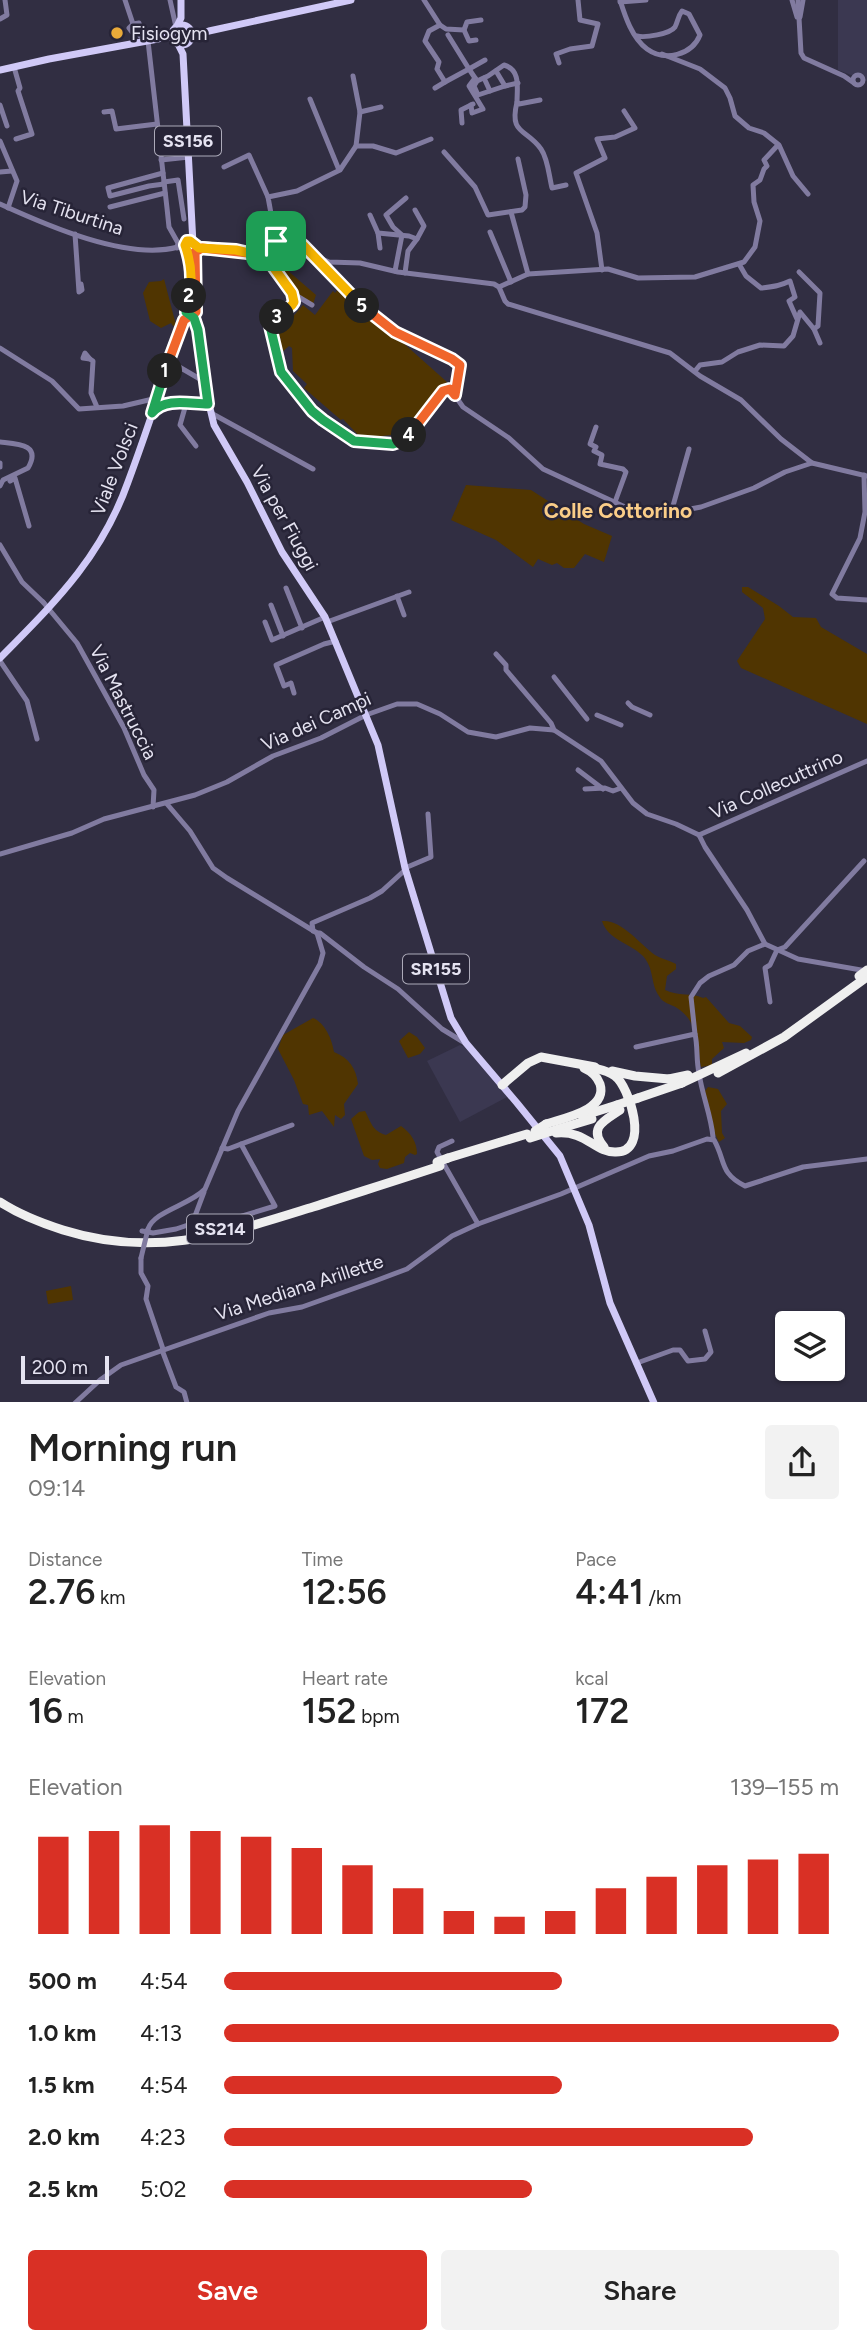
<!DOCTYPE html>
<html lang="en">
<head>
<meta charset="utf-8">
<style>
  body { margin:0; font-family:Figtree,sans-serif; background:#f2f2f2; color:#222; height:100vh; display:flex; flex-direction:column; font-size:26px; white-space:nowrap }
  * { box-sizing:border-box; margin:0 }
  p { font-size:23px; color:#767676 }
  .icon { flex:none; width:38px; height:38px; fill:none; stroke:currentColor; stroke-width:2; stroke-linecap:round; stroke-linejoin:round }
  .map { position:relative; height:1402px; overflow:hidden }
  .panel { display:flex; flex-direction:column; background:#fff; flex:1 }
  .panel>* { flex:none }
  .fabs { position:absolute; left:775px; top:1311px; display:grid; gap:14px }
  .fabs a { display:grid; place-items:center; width:70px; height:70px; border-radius:7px; background:#fff; box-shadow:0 2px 5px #0004; font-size:35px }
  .scale { position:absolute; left:21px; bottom:18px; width:88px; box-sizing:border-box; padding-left:7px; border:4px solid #e5e3f1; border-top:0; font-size:19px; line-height:24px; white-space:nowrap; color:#e5e3f1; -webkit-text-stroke:5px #272437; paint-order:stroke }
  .pin { position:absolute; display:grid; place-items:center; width:60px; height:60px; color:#fff; margin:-30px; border-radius:14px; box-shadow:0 4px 10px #0006 }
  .km { position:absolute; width:35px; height:35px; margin:-18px; border-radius:50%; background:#222; color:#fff; font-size:19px; line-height:35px; text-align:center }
  .round { display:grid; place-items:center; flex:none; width:74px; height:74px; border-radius:7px; background:#f2f2f2 }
  .head { display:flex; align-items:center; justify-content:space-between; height:119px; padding:0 28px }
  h1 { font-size:38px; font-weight:600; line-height:52px }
  .metrics { display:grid; grid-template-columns:repeat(3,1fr); gap:10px; height:119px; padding:7px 28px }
  .metrics div { display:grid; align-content:center }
  .metrics b { font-size:35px; font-weight:600 }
  .metrics small { font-size:19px; font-weight:400 }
  .metrics p { font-size:19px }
  .chart { height:196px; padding:14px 28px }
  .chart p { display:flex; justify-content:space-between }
  .chart svg { width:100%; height:126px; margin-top:7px; stroke:#d93025; stroke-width:6 }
  .action { display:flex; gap:14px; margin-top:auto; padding:14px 28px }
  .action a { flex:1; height:80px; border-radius:7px; background:#d93025; color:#fff; font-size:28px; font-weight:600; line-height:80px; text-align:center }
  .action a+a { background:#f2f2f2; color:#222 }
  ul { padding:0 28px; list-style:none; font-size:23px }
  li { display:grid; grid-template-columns:112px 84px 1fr; align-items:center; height:52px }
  li i { height:18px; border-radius:9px; background:#d93025 }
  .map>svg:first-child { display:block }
</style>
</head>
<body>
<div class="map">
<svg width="867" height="1403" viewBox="0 0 867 1403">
  <rect width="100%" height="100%" fill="#312e42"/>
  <g fill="#3b3851">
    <polygon points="838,0 867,0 867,81 838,70"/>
    <polygon points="460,1045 466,1047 509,1096 460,1122 427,1061"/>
  </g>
  <g fill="#503501">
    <polygon points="271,260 279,263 316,295 313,304 292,292"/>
    <polygon points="164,279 176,325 173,326 171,323 161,328 150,321 143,293 149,282 161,281"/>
    <polygon points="339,288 397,338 401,339 401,341 447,382 398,439 392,435 361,438 343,419 341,420 304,388 307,384 293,371 292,348 289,346 281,353 277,344 281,339 277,335 303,305 315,315 333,291 335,293"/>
    <polygon points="466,485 531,490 584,524 612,536 604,562 585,554 574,568 564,568 557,563 552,565 538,559 533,567 496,540 451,520"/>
    <polygon points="742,587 748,587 779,606 793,617 816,618 821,627 867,654 867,724 741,668 737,661 765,619 763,608 742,592"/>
    <path d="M602,921c19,-2 38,23 53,34 6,4 14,5 21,9v5l-9,7 -2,14c14,7 26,2 38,8l3,-1 23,26 11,3 12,11 -1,3 -7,3 -22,-1 2,6 -12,11v6l-11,2c-4,-22 -3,-46 -24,-59 -6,-4 -15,-5 -18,-12 -9,-13 -4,-26 -16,-40 -13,-13 -35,-16 -41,-35z"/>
    <path d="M313,1018c12,5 19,21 21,34 15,6 22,16 24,32l-14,20 1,11 -4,4 -6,-4 -1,12 -12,-16 -13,4 -1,-10 -5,-1 -9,-24 -16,-31 5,-14z"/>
    <polygon points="409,1032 417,1037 425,1048 420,1054 408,1058 399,1041"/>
    <polygon points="708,1087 718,1089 727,1104 721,1111 722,1133 725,1138 719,1142 713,1130 705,1091"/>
    <path d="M365,1111c6,11 7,20 21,24l15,-9c10,7 16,16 16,28l-2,1 -5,-2 -5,4 -1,6 -17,6 -7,-1 -2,-4 2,-5 -8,1 -8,-4 -13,-37 8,-7z"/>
    <polygon points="71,1286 73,1300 48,1304 46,1291"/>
  </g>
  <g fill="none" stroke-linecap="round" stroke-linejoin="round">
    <g stroke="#817ba0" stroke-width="5">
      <polyline points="125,0 133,24 129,28 132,32 140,33"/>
      <polyline points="170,0 176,27"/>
      <path d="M424,0l16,25 -11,6 -4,10 14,21 -2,7 8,13 24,-13 8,12 11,-5 16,-11c17,5 13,23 13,37l2,2 21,-4"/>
      <path d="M620,0c5,16 12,38 27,49 18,13 45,6 53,-14l-11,-21 -7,-3c-4,5 -4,10 -7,16 -5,7 -30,11 -38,9"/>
      <polyline points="792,0 797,17"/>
      <polyline points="798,0 801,53 804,58 844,76 854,83"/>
      <polyline points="620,2 646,0"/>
      <polyline points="800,17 803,0"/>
      <polyline points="0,19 7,15 5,0"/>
      <polyline points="133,24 139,23 140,36"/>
      <polyline points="440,25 446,29 464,30 469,41 476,40"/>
      <polyline points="464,30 467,22 481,20"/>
      <polyline points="448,35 469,69 485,60"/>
      <polyline points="148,41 167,208 169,227 178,243 177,248"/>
      <polyline points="662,54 700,69 725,88 730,98 735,116 749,128 764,133 779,145 793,176 808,194"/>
      <polyline points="559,63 556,54 570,49 592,46 598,24 580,20 578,0"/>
      <polyline points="14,67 20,88 18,91 32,134 16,139"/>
      <polyline points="496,71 505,86 518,83"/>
      <circle cx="858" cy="80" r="5"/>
      <polyline points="353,76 360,112 381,107"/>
      <polyline points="484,78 490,91 505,86"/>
      <polyline points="477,81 474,86 478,95 490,91"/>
      <polyline points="435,88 445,82"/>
      <polyline points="310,99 339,170"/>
      <path d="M517,102c-8,33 9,26 24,47 7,10 8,27 11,39l14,-3"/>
      <polyline points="0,105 7,126"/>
      <polyline points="471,105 472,113 483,109 469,86 475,78"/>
      <polyline points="104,112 112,111 116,129 157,124"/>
      <polyline points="462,123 461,110 473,104"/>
      <polyline points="0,141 17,181 8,208"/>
      <polyline points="356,146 373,146 396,153 431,139"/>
      <polyline points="444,152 475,187 488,215 522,210 525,207 526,195 518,159"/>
      <polyline points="161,160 189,157"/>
      <polyline points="224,167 249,155 268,197"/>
      <polyline points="0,172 12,171"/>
      <polyline points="163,173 108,188 110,196 149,186 164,184"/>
      <polyline points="164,182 178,180 184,219"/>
      <path d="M0,204c46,21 127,57 178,43"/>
      <polyline points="110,207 165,193"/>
      <polyline points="415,210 424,226 417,239"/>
      <polyline points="511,212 528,274"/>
      <polyline points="370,215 378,233 409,236 417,239 408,251 405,273"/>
      <polyline points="490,232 511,282"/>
      <polyline points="378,233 380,248"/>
      <polyline points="75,234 79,292 82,290 81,284"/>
      <polyline points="276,241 268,197 297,191 340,170 356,146 360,112"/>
      <path d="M193,244l6,4 37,2 30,7 28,42c-3,12 -18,16 -24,27l11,46 31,39 42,30 39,3 11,-4 39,-49 13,-4"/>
      <polyline points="248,253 266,241 290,242 303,245 346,291 395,332 457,362 460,369 455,393 456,397 463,407 509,438 543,469 638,513 653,516 701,507 754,488 785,472 812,463 781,439 741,400 700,376 670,353 508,304 505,301 499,287 494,284 398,272 360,263 329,262 315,256"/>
      <path d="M739,264l7,12 15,12c11,-1 19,-2 29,-7l5,16 -6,4 8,18"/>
      <polyline points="602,270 597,233 576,173 605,158 597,139 615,137 635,128 624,111"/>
      <polyline points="395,271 402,235 393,227 386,215 406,198"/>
      <polyline points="799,272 820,293 818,326 814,329"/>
      <polyline points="499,287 528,274 608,269 638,278 695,277 744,262 755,247 760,221 754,202 753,185 760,180 764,169 767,166 764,160 778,145"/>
      <polyline points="292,293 312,305"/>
      <polyline points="0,348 52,381 79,409 123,406 153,399 187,404 209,404"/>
      <polygon points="85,353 90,359 83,358"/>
      <polyline points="90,359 93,361 91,393 97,407"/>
      <polyline points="169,361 205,382"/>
      <polyline points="695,371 700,365 722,362 738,352 760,345 784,346 793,336 800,312 814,329 820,343"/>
      <polyline points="186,404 180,425 196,446"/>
      <polyline points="211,413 313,469"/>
      <polyline points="596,427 590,444 596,447 594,451 602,455 600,464 623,469 626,472 615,502"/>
      <path d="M0,442c17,2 42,2 28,26l-25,12 -3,6"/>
      <polyline points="0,463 0,467"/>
      <polyline points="812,463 867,476"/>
      <polyline points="864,475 865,512 860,538 832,594 837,598 867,600"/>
      <polyline points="10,481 15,478 29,526"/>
      <polyline points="671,513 689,449"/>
      <polyline points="0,545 22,582 44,603"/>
      <polyline points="286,588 302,628"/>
      <polyline points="397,596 404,615"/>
      <polyline points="43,602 77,643 124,728 144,775 154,790 153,807"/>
      <polyline points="271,605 283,636"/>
      <polyline points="265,622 272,640 325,617"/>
      <polyline points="327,622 409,592"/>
      <polyline points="496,654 506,665 506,670 551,723 554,730"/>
      <polyline points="0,661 27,701 37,739"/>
      <polyline points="554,677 587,719"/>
      <polyline points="294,693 291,683 284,686 276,665 324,644 336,641"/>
      <polyline points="628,703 632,707 650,715"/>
      <polyline points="597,715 621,725"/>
      <polyline points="578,770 603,789"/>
      <polyline points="585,789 605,788 613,791 621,788"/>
      <polyline points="699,835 867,761"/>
      <polyline points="699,835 705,847 747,910 765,944"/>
      <polyline points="0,854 72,833 104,819 195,795 227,782 273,756 321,738 366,715 397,704 417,704 440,714 468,732 496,737 530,728 554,730 601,761 633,803 647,814 676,824 699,835"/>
      <polyline points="405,868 431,857 428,814"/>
      <polyline points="313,931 312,923 370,898 382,891 405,870"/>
      <polyline points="317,933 320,933 364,967 398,989 442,1029 465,1043"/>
      <polyline points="770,1002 765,968 770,965 777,950 785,947 864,861"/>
      <polyline points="695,1034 691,997 700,983 709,976 734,965 748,951 765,944 798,959 867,971"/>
      <path d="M636,1047l59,-13c3,13 1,26 4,39 3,22 12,42 14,64"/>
      <polyline points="452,1141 439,1147 437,1152 478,1224"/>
      <polyline points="222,1148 228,1149 292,1125"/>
      <polyline points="192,1224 204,1192"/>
      <path d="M148,1229c6,-18 42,-24 57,-40l33,-78 82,-147 3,-11 -6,-20 -90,-55 -14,-10 -23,-37 -23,-27"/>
      <polyline points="142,1231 153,1233 176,1229 191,1224 200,1226 229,1220 275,1206 241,1144"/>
      <polyline points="141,1258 141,1273 148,1286 146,1299 163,1349"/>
      <polyline points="162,1350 176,1387 184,1392 187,1403"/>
      <polyline points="637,1363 673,1350 680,1350 688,1361 705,1359 711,1352 705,1331"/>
      <path d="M75,1403l25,-23 21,-15 148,-52 33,-6 73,-26 32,-12 45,-33 26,-12 83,-30 88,-38 24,-5 34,-12 7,1c12,21 5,33 31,46l58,-19 64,-8"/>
    </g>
    <g stroke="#d0c9f7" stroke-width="7">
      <circle cx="182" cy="35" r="10"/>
      <polyline points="177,26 181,18 181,0"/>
      <polyline points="191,38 209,31 351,0"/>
      <polyline points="178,44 183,54 193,244"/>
      <polyline points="0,70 49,59 158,39 172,33"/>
      <path d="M186,308c7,-22 6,-42 -1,-63l3,-4 5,5 3,62"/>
      <polyline points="196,312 209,404 214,425 247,482 282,552 325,617 378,745 405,868 451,1018 466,1043 517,1103 560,1156 589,1225 610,1303 654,1403"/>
      <path d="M0,658c55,-56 101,-100 128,-176 16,-43 31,-88 45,-132 4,-13 6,-28 13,-40"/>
    </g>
    <g stroke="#efefef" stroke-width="9">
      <polyline points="612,1071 635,1076 669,1079"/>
      <polyline points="718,1073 784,1037 867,977"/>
      <polyline points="502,1085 528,1063 541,1057 595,1067"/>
      <polyline points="638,1098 682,1083"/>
      <polyline points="582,1116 617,1105"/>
      <path d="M546,1124c18,-6 62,-14 54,-40 -3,-8 -9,-13 -16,-16"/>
      <polyline points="555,1130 592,1119"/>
      <path d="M556,1133c30,-3 39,20 60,19 35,0 13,-66 -1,-76 -6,-5 -17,-7 -25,-9"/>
      <path d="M604,1147c-17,-20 2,-27 16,-37"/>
      <polyline points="448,1158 527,1134"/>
      <path d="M0,1202c20,13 41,21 63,28 92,29 163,4 250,-23 43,-14 85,-27 127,-41"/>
    </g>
    <polyline stroke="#817ba0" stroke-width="5" points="141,1258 148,1229"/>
    <g stroke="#efefef" stroke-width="9">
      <polyline points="859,976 867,970"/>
      <polyline points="669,1079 688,1075"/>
      <polyline points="682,1083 746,1053"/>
      <polyline points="617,1105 638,1098"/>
      <polyline points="535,1131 546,1124"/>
      <polyline points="530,1138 552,1131"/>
      <polyline points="437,1162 448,1158"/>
    </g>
  </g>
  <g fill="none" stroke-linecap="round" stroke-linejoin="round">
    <g stroke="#fff" stroke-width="14">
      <polyline id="split-1" points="165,371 184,320 196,312 195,252 202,248 248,253 263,242 276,241"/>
    </g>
    <g stroke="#fff" stroke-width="14">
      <path id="split-2" d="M165,371l-13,42c13,-16 38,-9 56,-9l-10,-74 -4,-12 -8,-6 3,-16"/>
    </g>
    <g stroke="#fff" stroke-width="14">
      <path id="split-3" d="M189,296c4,-17 2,-34 -4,-51l2,-4h3l9,7 37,2 30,7 26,36 2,9 -2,3 -15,12"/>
    </g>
    <g stroke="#fff" stroke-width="14">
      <polyline id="split-4" points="277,317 270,326 281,372 312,411 323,420 354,441 393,444 404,440 409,435"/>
    </g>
    <g stroke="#fff" stroke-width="14">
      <polyline id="split-5" points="362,306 395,332 452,359 460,365 455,395 450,389 443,391 409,435"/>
    </g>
    <g stroke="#fff" stroke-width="14">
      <polyline id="split-6" points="276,241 303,245 362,306"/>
    </g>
    <use href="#split-1" stroke="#f0652b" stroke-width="9"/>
    <use href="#split-2" stroke="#22a559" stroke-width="9"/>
    <use href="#split-3" stroke="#f5b400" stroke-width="9"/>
    <use href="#split-4" stroke="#22a559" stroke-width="9"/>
    <use href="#split-5" stroke="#f0652b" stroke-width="9"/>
    <use href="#split-6" stroke="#f5b400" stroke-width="9"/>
  </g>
  <circle fill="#eaaa39" stroke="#272437" stroke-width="2.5" cx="117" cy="33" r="7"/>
  <g text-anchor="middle" stroke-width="5" stroke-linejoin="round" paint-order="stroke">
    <g fill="#272437" stroke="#acaab9" stroke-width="2">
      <rect x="155" y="126.5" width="66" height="29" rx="5"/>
      <rect x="403" y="954.5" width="66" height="29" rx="5"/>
      <rect x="187" y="1214.5" width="66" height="29" rx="5"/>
    </g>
    <g font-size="18" font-weight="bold" fill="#e5e3f1">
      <text x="188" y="147">SS156</text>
      <text x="436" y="975">SR155</text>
      <text x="220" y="1235">SS214</text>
    </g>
    <g font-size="19" fill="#e5e3f1" stroke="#272437" text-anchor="start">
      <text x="131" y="40">Fisiogym</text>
    </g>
    <g font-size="19" fill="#e5e3f1" stroke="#272437">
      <text transform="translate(72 212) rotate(18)" y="7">Via Tiburtina</text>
      <text transform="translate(114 469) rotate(-69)" y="7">Viale Volsci</text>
      <text transform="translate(285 518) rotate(61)" y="7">Via per Fiuggi</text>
      <text transform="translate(124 702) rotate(63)" y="7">Via Mastruccia</text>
      <text transform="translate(316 721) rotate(-24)" y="7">Via dei Campi</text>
      <text transform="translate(776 784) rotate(-24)" y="7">Via Collecuttrino</text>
      <text transform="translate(299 1287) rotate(-18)" y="7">Via Mediana Arillette</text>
    </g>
    <g font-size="21" font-weight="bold" fill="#facd88" stroke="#272437">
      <text x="618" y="518">Colle Cottorino</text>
    </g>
  </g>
</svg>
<div class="fabs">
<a><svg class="icon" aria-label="layers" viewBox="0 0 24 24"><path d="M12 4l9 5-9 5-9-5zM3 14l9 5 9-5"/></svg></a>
</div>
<div class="scale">200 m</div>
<div class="pin" style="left:276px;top:241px;background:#1e9e55"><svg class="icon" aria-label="arrive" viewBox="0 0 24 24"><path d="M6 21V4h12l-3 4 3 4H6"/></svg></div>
<b class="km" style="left:165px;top:371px">1</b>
<b class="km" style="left:189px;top:296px">2</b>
<b class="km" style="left:277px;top:317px">3</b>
<b class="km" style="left:409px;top:435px">4</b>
<b class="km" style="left:362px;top:306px">5</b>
</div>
<section class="panel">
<div class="head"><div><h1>Morning run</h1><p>09:14</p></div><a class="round"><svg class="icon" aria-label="share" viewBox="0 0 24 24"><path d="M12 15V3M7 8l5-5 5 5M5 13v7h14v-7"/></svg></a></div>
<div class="metrics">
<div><p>Distance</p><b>2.76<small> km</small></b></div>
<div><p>Time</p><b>12:56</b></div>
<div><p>Pace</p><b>4:41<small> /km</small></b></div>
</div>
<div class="metrics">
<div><p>Elevation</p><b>16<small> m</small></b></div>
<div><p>Heart rate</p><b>152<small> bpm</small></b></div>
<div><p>kcal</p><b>172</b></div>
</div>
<div class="chart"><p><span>Elevation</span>139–155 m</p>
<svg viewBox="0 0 160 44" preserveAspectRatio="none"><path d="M5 44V10M15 44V8M25 44V6M35 44V8M45 44V10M55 44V14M65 44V20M75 44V28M85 44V36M95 44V38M105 44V36M115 44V28M125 44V24M135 44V20M145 44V18M155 44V16"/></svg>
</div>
<ul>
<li><b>500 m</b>4:54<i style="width:55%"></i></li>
<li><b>1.0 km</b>4:13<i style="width:100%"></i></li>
<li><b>1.5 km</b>4:54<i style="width:55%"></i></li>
<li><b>2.0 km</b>4:23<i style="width:86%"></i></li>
<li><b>2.5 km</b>5:02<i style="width:50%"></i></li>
</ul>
<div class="action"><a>Save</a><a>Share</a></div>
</section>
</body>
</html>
